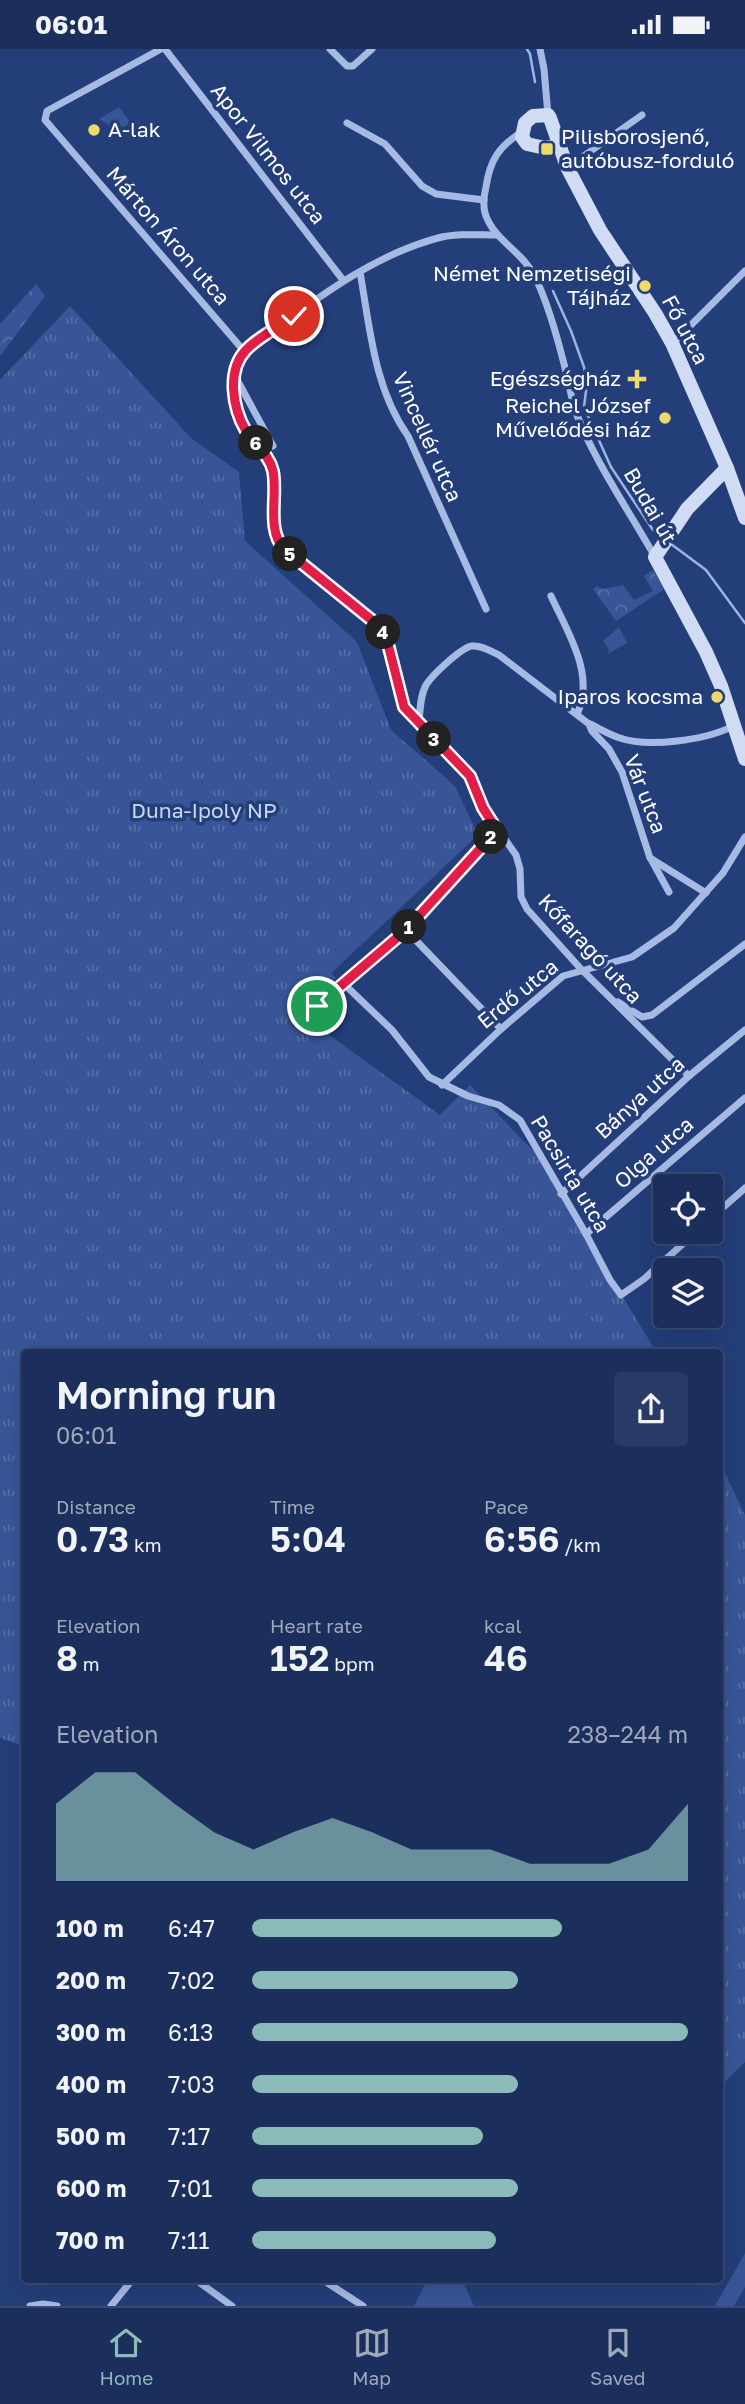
<!DOCTYPE html>
<html lang="en">
<head>
<meta charset="utf-8">
<style>
  body { margin:0; font-family:"Golos Text",sans-serif; background:#283a65; color:#f1f3f6; height:100vh; display:flex; flex-direction:column; font-size:26px; white-space:nowrap }
  * { box-sizing:border-box; margin:0 }
  p { font-size:23px; color:#a0a8bb }
  .icon { flex:none; width:38px; height:38px; fill:none; stroke:currentColor; stroke-width:2; stroke-linecap:round; stroke-linejoin:round }
  .map { position:relative; flex:1; overflow:hidden }
  .panel { position:absolute; left:21px; top:1300px; width:702px; height:934px; display:flex; flex-direction:column; background:#1b2e5c; border-radius:7px; box-shadow:0 7px 28px #0002,0 0 0 2px #394a72 }
  .panel>* { flex:none }
  .buttons { position:absolute; left:653px; top:1125px; display:grid; gap:14px }
  .buttons a { display:grid; place-items:center; width:70px; height:70px; border-radius:7px; background:#1b2e5c; box-shadow:0 7px 28px #0002,0 0 0 2px #394a72; font-size:35px }
  .pin { position:absolute; display:grid; place-items:center; width:60px; height:60px; color:#fff; margin:-30px; border:4px solid #fff; border-radius:50%; box-shadow:0 2px 7px #0007 }
  .km { position:absolute; width:35px; height:35px; margin:-18px; border-radius:50%; background:#222; color:#fff; font-size:19px; line-height:35px; text-align:center }
  .round { display:grid; place-items:center; flex:none; width:74px; height:74px; border-radius:7px; background:#283a65 }
  .headline { display:flex; align-items:center; justify-content:space-between; height:119px; padding:0 35px }
  h1 { font-size:38px; font-weight:600; line-height:52px }
  .figures { display:grid; grid-template-columns:repeat(3,1fr); gap:10px; height:119px; padding:7px 35px }
  .figures div { display:grid; align-content:center }
  .figures b { font-size:35px; font-weight:600 }
  .figures small { font-size:19px; font-weight:400 }
  .figures p { font-size:19px }
  .chart { height:196px; padding:14px 35px }
  .chart p { display:flex; justify-content:space-between }
  .chart svg { width:100%; height:126px; margin-top:7px; fill:#8bbbb9; opacity:.7 }
  ul { padding:0 35px; list-style:none; font-size:23px }
  li { display:grid; grid-template-columns:112px 84px 1fr; align-items:center; height:52px }
  li i { height:18px; border-radius:9px; background:#8bbbb9 }
  .status { display:flex; justify-content:space-between; align-items:center; height:49px; padding:0 35px; background:#1b2e5c; direction:ltr }
  .status svg { height:19px; fill:currentColor }
  .tab-bar { display:flex; justify-content:space-around; align-items:center; height:98px; border-top:2px solid #394a72; background:#1b2e5c; font-size:19px; color:#a0a8bb }
  .tab-bar a { display:grid; justify-items:center; gap:4px }
  .tab-bar .current { color:#8bbbb9 }
  .map>svg:first-child { display:block }
</style>
</head>
<body>
<div class="status"><b>06:01</b><svg viewBox="0 0 49 12"><path d="M0 12V9h3v3zM5 12V6h3v6zM10 12V3h3v9zM15 12V0h3v12zM26 1h20v11H26zM47 4h2v5h-2z"/></svg></div>
<div class="map">
<svg width="745" height="2257" viewBox="0 0 745 2257">
  <defs>
    <pattern id="forest-crowns" width="20" height="18" patternUnits="userSpaceOnUse" patternTransform="scale(1.75)"><rect width="20" height="18" fill="#385697"/><path d="M2 6a3 3 0 1 1 6 0M12 15a3 3 0 1 1 6 0" fill="none" stroke="#566fa7"/></pattern>
    <pattern id="park-tufts" width="24" height="20" patternUnits="userSpaceOnUse" patternTransform="scale(1.75)"><rect width="24" height="20" fill="#385697"/><path d="M3 7l-1-3M5 7V3M7 7l1-3M15 17l-1-3M17 17v-4M19 17l1-3" fill="none" stroke="#566fa7"/></pattern>
  </defs>
  <rect width="100%" height="100%" fill="#243e7a"/>
  <g fill="#385697">
    <polygon points="119,58 131,74 110,85 110,77 99,70"/>
    <polygon points="619,578 627,594 608,605 609,601 603,592"/>
    <polygon points="317,909 336,929 300,962 281,943"/>
    <polygon points="745,2204 745,2238 734,2257 715,2257"/>
    <polygon points="427,2231 468,2231 465,2237 474,2257 414,2257"/>
  </g>
  <g fill="url(#forest-crowns)">
    <polygon points="36,235 45,247 0,307 0,275"/>
    <polygon points="653,521 664,540 616,572 593,540 597,537 602,540 623,536 634,551 653,542 644,527"/>
  </g>
  <g fill="url(#park-tufts)">
    <polygon points="70,257 191,389 239,423 245,492 357,593 391,681 455,737 478,786 293,960 440,1066 470,1036 536,1105 657,1304 24,1304 24,1697 0,1689 0,331"/>
    <polygon points="719,1412 745,1466 745,2013 719,2039"/>
  </g>
  <g fill="none" stroke-linecap="round" stroke-linejoin="round">
    <g stroke="#9bb4e5" stroke-width="2.5">
      <polyline points="527,0 530,5 535,33"/>
      <polyline points="553,242 571,282 584,318 587,334 584,358 611,418 653,481 663,489"/>
      <polyline points="671,495 706,521 745,574"/>
    </g>
    <g stroke="#a7bae4" stroke-width="7">
      <polyline points="161,0 47,62 45,71 244,302"/>
      <polyline points="165,0 343,231"/>
      <polyline points="330,0 347,17 353,17 372,0"/>
      <polyline points="540,0 544,20 548,66"/>
      <polyline points="347,74 385,95 422,137 436,145 484,151"/>
      <path d="M522,83c-23,14 -32,28 -36,55 -2,8 -3,18 -1,26 8,27 37,38 49,62 13,25 26,72 33,101 3,10 4,21 7,31 18,51 54,102 81,150"/>
      <polyline points="568,118 642,66"/>
      <path d="M360,223c10,56 14,116 48,164l78,173"/>
      <polyline points="673,294 745,222"/>
      <path d="M244,302c-5,14 -12,27 -11,42 1,14 7,30 15,41 9,11 21,21 25,36 6,25 -7,58 11,79l95,77 10,21 14,60 69,72 11,29 33,47 4,14 1,28 6,12 54,60 108,107"/>
      <path d="M244,302c60,-42 122,-94 194,-113 19,-5 39,-3 59,-3"/>
      <polyline points="235,327 273,397"/>
      <path d="M551,547c16,35 45,79 26,118"/>
      <path d="M419,674c1,-12 1,-27 7,-38 6,-10 36,-38 46,-39 9,-1 19,5 27,9l90,69 3,7 17,18 13,23 28,86 56,35"/>
      <path d="M590,675c10,5 20,11 30,14 28,10 87,2 113,-12"/>
      <polyline points="651,810 669,843"/>
      <polyline points="406,881 501,980"/>
      <polyline points="344,935 392,981 429,1028 468,1047 499,1056 520,1071 586,1185 610,1231 621,1246 644,1230 696,1183"/>
      <polyline points="618,953 642,968 652,966 745,895"/>
      <polyline points="317,957 406,881 497,781"/>
      <polyline points="442,1036 501,980 563,927 632,908 674,879 723,824 745,788"/>
      <polyline points="561,1145 689,1027 745,981"/>
      <polyline points="710,1170 745,1139"/>
      <polyline points="586,1185 745,1049"/>
      <polyline points="196,2231 232,2257"/>
      <polyline points="323,2231 363,2257"/>
      <polyline points="30,2257 43,2255 57,2257"/>
      <polyline points="111,2257 132,2231"/>
    </g>
    <g stroke="#d0dbf4" stroke-width="14">
      <polyline points="560,96 545,99 527,95 522,88 525,74 533,67 548,66 550,69 567,118 600,181 655,264 672,294 727,419 745,469"/>
      <polyline points="727,419 687,460 655,508 706,603 721,637 745,710"/>
    </g>
  </g>
  <g fill="none" stroke-linecap="round" stroke-linejoin="round">
    <g stroke="#fff" stroke-width="14">
      <path id="route" d="M294,267c-15,11 -36,21 -48,34 -20,21 -13,59 0,81 9,14 23,23 27,40 5,25 -7,58 11,78l95,77 9,18 16,63 66,69 13,32 14,22 -91,100 -89,76"/>
    </g>
    <use href="#route" stroke="#e11d48" stroke-width="9"/>
  </g>
  <g fill="#eeda6b" stroke="#243e7a" stroke-width="2.5">
    <circle cx="94" cy="81" r="7"/>
    <rect x="540" y="93" width="14" height="14" rx="3.5"/>
    <circle cx="645" cy="237" r="7"/>
    <path d="M633.5 319.5h7v7h7v7h-7v7h-7v-7h-7v-7h7z"/>
    <circle cx="665" cy="369" r="7"/>
    <circle cx="717" cy="648" r="7"/>
  </g>
  <g text-anchor="middle" stroke-width="7" stroke-linejoin="round" paint-order="stroke">
    <g font-size="21" fill="#fff" stroke="#243e7a" text-anchor="end">
      <text x="108" y="88" text-anchor="start">A-lak</text>
      <text x="561" y="95" text-anchor="start">Pilisborosjenő,<tspan x="561" dy="24">autóbusz-forduló</tspan></text>
      <text x="631" y="232">Német Nemzetiségi<tspan x="631" dy="24">Tájház</tspan></text>
      <text x="621" y="337">Egészségház</text>
      <text x="651" y="364">Reichel József<tspan x="651" dy="24">Művelődési ház</tspan></text>
      <text x="703" y="655">Iparos kocsma</text>
    </g>
    <g font-size="21" fill="#fff" stroke="#243e7a">
      <text transform="translate(268 105) rotate(52)" y="7">Apor Vilmos utca</text>
      <text transform="translate(168 187) rotate(49)" y="7">Márton Áron utca</text>
      <text transform="translate(685 281) rotate(62)" y="7">Fő utca</text>
      <text transform="translate(427 388) rotate(66)" y="7">Vincellér utca</text>
      <text transform="translate(650 457) rotate(60)" y="7">Budai út</text>
      <text transform="translate(645 745) rotate(69)" y="7">Vár utca</text>
      <text transform="translate(590 900) rotate(47)" y="7">Kőfaragó utca</text>
      <text transform="translate(518 945) rotate(-39)" y="7">Erdő utca</text>
      <text transform="translate(640 1049) rotate(-42)" y="7">Bánya utca</text>
      <text transform="translate(654 1104) rotate(-41)" y="7">Olga utca</text>
      <text transform="translate(570 1125) rotate(59)" y="7">Pacsirta utca</text>
    </g>
    <g font-size="21" fill="#cad7f3" stroke="#243e7a">
      <text x="204" y="769">Duna-Ipoly NP</text>
    </g>
  </g>
</svg>
<div class="buttons">
<a><svg class="icon" aria-label="locate" viewBox="0 0 24 24"><circle cx="12" cy="12" r="6"/><path d="M12 2v4M12 18v4M2 12h4M18 12h4"/></svg></a>
<a><svg class="icon" aria-label="layers" viewBox="0 0 24 24"><path d="M12 4l9 5-9 5-9-5zM3 14l9 5 9-5"/></svg></a>
</div>
<div class="pin" style="left:317px;top:957px;background:#1e9e55"><svg class="icon" aria-label="arrive" viewBox="0 0 24 24"><path d="M6 21V4h12l-3 4 3 4H6"/></svg></div>
<div class="pin" style="left:294px;top:267px;background:#d93025"><svg class="icon" aria-label="check" viewBox="0 0 24 24"><path d="M5 12l5 5 9-10"/></svg></div>
<b class="km" style="left:409px;top:878px">1</b>
<b class="km" style="left:491px;top:788px">2</b>
<b class="km" style="left:434px;top:690px">3</b>
<b class="km" style="left:383px;top:583px">4</b>
<b class="km" style="left:290px;top:505px">5</b>
<b class="km" style="left:256px;top:394px">6</b>
<section class="panel">
<div class="headline"><div><h1>Morning run</h1><p>06:01</p></div><a class="round"><svg class="icon" aria-label="share" viewBox="0 0 24 24"><path d="M12 15V3M7 8l5-5 5 5M5 13v7h14v-7"/></svg></a></div>
<div class="figures">
<div><p>Distance</p><b>0.73<small> km</small></b></div>
<div><p>Time</p><b>5:04</b></div>
<div><p>Pace</p><b>6:56<small> /km</small></b></div>
</div>
<div class="figures">
<div><p>Elevation</p><b>8<small> m</small></b></div>
<div><p>Heart rate</p><b>152<small> bpm</small></b></div>
<div><p>kcal</p><b>46</b></div>
</div>
<div class="chart"><p><span>Elevation</span>238–244 m</p>
<svg viewBox="0 0 160 44" preserveAspectRatio="none"><path d="M0 44V17L10 6L20 6L30 17L40 27L50 33L60 27L70 22L80 27L90 33L100 33L110 33L120 38L130 38L140 38L150 33L160 17V44z"/></svg>
</div>
<ul>
<li><b>100 m</b>6:47<i style="width:71%"></i></li>
<li><b>200 m</b>7:02<i style="width:61%"></i></li>
<li><b>300 m</b>6:13<i style="width:100%"></i></li>
<li><b>400 m</b>7:03<i style="width:61%"></i></li>
<li><b>500 m</b>7:17<i style="width:53%"></i></li>
<li><b>600 m</b>7:01<i style="width:61%"></i></li>
<li><b>700 m</b>7:11<i style="width:56%"></i></li>
</ul>
</section>
</div>
<nav class="tab-bar">
<a class="current"><svg class="icon" aria-label="home" viewBox="0 0 24 24"><path d="M3 11l9-7 9 7M6 9v11h12V9"/></svg>Home</a>
<a><svg class="icon" aria-label="map" viewBox="0 0 24 24"><path d="M3 6l6-2 6 2 6-2v14l-6 2-6-2-6 2zM9 4v14M15 6v14"/></svg>Map</a>
<a><svg class="icon" aria-label="saved" viewBox="0 0 24 24"><path d="M7 4h10v16l-5-4-5 4z"/></svg>Saved</a>
</nav>
</body>
</html>
